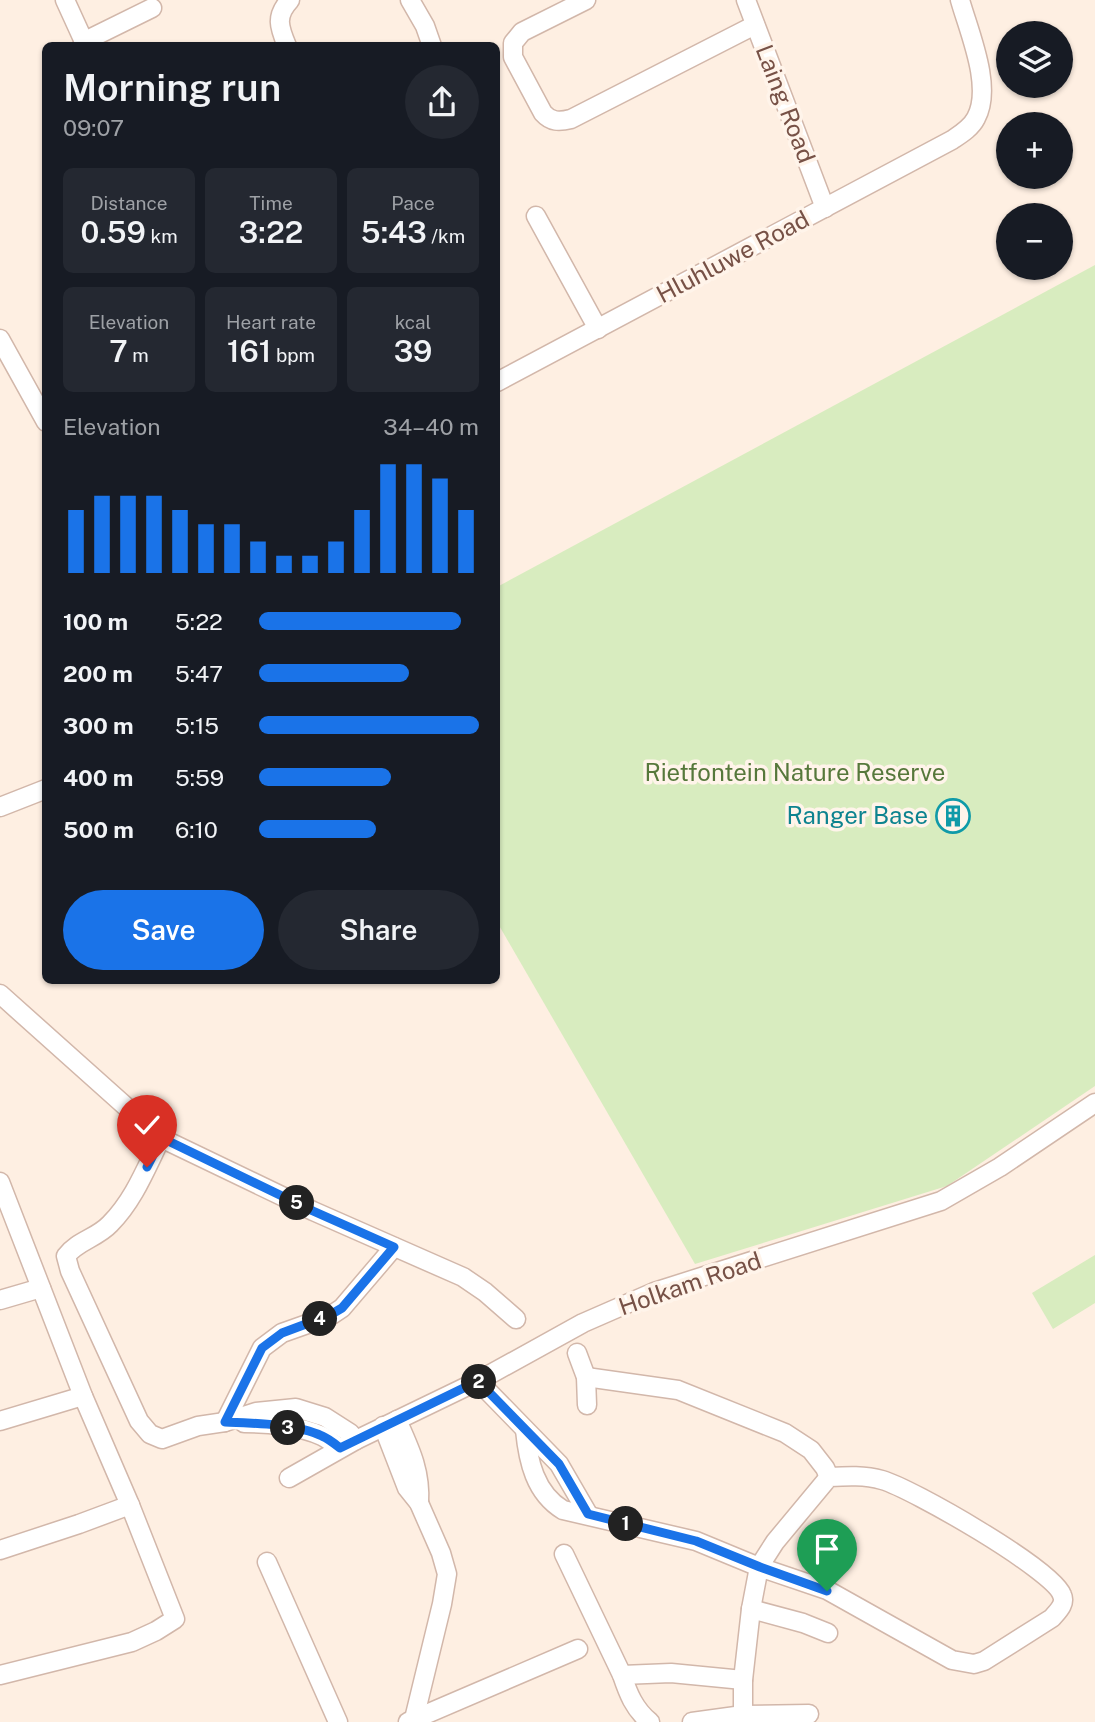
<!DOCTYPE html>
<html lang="en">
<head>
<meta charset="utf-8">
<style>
  body { margin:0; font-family:"Public Sans",sans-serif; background:#242831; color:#f1f3f6; height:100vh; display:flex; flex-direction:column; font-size:26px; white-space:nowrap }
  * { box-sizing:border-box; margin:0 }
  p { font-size:23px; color:#9ea1a6 }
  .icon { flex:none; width:38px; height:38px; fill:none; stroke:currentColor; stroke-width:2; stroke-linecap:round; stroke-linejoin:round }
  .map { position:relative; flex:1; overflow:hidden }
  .panel { position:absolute; left:42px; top:42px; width:458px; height:942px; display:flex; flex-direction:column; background:#171b24; border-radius:10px; box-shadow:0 2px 5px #0004 }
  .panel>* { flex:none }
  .fabs { position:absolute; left:996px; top:21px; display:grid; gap:14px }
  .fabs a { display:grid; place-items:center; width:77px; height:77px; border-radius:50%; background:#171b24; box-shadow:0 2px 5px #0004; font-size:35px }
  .pin { position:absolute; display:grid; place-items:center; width:60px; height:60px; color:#fff; margin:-72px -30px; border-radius:50% 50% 50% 0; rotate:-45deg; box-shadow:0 0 7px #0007 }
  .pin .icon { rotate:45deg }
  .km { position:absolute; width:35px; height:35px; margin:-18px; border-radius:50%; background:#222; color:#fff; font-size:19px; line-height:35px; text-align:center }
  .round { display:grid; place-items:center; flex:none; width:74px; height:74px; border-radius:37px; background:#242831 }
  .overview { display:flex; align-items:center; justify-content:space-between; height:119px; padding:0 21px }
  h1 { font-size:38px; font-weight:600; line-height:52px }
  .figures { display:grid; grid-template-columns:repeat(3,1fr); gap:10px; height:119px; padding:7px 21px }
  .figures div { display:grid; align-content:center; border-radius:10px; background:#242831; text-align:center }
  .figures b { font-size:30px; font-weight:600 }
  .figures small { font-size:19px; font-weight:400 }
  .figures p { font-size:19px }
  .chart { height:196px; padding:14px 21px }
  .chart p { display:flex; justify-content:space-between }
  .chart svg { width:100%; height:126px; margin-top:7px; stroke:#1a73e8; stroke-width:6 }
  .primary-button { display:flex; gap:14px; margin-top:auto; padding:14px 21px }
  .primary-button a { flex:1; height:80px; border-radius:42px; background:#1a73e8; color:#fff; font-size:28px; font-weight:600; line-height:80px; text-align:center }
  .primary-button a+a { background:#242831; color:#f1f3f6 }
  ul { padding:0 21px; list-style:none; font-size:23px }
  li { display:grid; grid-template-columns:112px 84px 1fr; align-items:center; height:52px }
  li i { height:18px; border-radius:9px; background:#1a73e8 }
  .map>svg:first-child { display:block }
</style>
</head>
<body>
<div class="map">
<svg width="1095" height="1722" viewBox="0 0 1095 1722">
  <rect width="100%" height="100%" fill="#feefe2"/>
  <g fill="#d8ecbf">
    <polygon points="1095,265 1095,1086 947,1186 695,1264 497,922 497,587"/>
    <polygon points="1095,1255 1095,1303 1053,1329 1032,1293"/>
  </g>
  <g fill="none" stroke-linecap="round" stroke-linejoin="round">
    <g stroke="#d2b7aa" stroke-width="21">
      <g id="street">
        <polyline points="65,0 86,46"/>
        <polyline points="410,0 425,26 432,46"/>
        <path d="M586,0l-64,32 -9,11v14l30,56c8,9 16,9 28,6l184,-94"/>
        <polyline points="746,0 825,208"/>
        <polyline points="83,42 152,8"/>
        <path d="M287,46c-8,-19 -12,-30 3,-46"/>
        <polyline points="536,216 598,329"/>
        <polyline points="0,339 46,422"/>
        <path d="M497,382l455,-242c9,-6 19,-12 24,-22 17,-31 -7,-86 -16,-118"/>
        <polyline points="0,807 46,789"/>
        <polyline points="0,994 161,1138 313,1211 463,1277 485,1292 516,1319"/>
        <path d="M161,1138c-15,30 -27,62 -51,86 -13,14 -33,17 -44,32l4,15 69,150 11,13 12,5 36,-13 27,-4 31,-10 40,-4 29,9 25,16 6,7"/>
        <polyline points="0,1182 83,1396 130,1505 175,1619 156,1631 132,1642 0,1675"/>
        <polyline points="0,1300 41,1288"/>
        <polyline points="577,1353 586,1377 587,1405"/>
        <polyline points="586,1377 678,1390 785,1433 811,1450 825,1468 829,1477"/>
        <polyline points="478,1381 559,1464 588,1514"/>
        <path d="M397,1420c13,29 24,51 22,83"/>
        <polyline points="0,1421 83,1396"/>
        <polyline points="225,1422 262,1348 282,1333 330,1316 342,1308 394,1247"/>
        <path d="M244,1423c23,0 57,3 78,13 6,3 12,8 18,12"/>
        <polyline points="383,1426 407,1488 419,1503 441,1553 447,1574 442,1604 414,1719 415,1722"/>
        <path d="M525,1430c3,31 10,63 38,80l133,31 63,26 68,23 125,70 22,4 10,-3 68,-43c6,-7 14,-14 10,-23 -8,-25 -151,-107 -180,-115 -17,-5 -35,-4 -53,-3l-54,65 -16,25 -8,42 -8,71v35"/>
        <polyline points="289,1478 356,1440 478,1381 583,1323 654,1292 941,1201 1000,1167 1095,1103"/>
        <polyline points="0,1550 79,1524 130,1505"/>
        <path d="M564,1554l58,121c6,18 12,34 28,47"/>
        <polyline points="267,1562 338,1722"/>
        <polyline points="751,1609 803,1623 828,1633"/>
        <polyline points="622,1675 671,1673 743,1680"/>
        <polyline points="408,1722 578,1649"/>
        <polyline points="692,1722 743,1715 809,1714"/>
      </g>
    </g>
    <use href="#street" stroke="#fff" stroke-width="18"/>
  </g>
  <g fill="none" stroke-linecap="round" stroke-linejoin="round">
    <g stroke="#fff" stroke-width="14">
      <path id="route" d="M147,1167l15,-29 151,73 81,36 -52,61 -12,7 -48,18 -20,15 -37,74c27,1 73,2 97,14 7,3 13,8 18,12l138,-67 81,83 29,50 108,27 64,26 67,24"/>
    </g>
    <use href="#route" stroke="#1a73e8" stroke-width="9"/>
  </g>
  <defs>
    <g id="building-ring" transform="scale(1.75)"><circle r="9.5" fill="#fff4ea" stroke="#0f9aa8" stroke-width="1.5"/><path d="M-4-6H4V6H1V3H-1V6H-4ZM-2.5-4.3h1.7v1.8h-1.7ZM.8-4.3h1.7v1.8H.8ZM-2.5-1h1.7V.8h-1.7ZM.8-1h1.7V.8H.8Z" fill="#0f9aa8"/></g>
  </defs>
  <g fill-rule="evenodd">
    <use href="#building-ring" x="953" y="816"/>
  </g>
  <g text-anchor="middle" stroke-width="7" stroke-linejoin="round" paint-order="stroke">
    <g font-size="24" fill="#775146" stroke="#fff4ea">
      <text transform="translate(785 104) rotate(69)" y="8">Laing Road</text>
      <text transform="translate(733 257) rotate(-28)" y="8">Hluhluwe Road</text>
      <text transform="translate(690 1284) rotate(-19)" y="8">Holkam Road</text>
    </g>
    <g font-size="24" fill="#56783b" stroke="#fff4ea">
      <text x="795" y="781">Rietfontein Nature Reserve</text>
    </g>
    <g font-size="24" fill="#0d838f" stroke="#fff4ea" text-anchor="end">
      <text x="928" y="824">Ranger Base</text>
    </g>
  </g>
</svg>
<div class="fabs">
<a><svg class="icon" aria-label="layers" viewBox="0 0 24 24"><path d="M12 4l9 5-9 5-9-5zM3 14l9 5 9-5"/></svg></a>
<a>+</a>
<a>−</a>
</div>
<div class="pin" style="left:827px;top:1591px;background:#1e9e55"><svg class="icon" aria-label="arrive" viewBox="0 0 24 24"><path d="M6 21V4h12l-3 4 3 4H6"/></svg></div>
<div class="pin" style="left:147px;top:1167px;background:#d93025"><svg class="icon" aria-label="check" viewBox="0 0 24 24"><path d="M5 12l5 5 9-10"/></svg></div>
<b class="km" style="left:626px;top:1524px">1</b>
<b class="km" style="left:479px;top:1382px">2</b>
<b class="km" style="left:288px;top:1428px">3</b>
<b class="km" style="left:320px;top:1319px">4</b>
<b class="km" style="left:297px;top:1203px">5</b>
<section class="panel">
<div class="overview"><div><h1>Morning run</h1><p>09:07</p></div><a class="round"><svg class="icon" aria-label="share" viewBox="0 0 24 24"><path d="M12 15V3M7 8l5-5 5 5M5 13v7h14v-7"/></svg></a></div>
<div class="figures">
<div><p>Distance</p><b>0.59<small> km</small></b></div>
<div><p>Time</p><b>3:22</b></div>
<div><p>Pace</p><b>5:43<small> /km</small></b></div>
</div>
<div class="figures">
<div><p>Elevation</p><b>7<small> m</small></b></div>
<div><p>Heart rate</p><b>161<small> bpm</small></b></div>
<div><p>kcal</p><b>39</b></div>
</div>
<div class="chart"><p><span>Elevation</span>34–40 m</p>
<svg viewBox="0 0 160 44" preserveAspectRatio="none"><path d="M5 44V22M15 44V17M25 44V17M35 44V17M45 44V22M55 44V27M65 44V27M75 44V33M85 44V38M95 44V38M105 44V33M115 44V22M125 44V6M135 44V6M145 44V11M155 44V22"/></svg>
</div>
<ul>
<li><b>100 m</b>5:22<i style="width:92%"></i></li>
<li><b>200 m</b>5:47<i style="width:68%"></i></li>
<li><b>300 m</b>5:15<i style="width:100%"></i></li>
<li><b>400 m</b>5:59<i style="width:60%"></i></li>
<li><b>500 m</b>6:10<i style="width:53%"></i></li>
</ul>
<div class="primary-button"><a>Save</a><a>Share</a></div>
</section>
</div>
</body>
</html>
